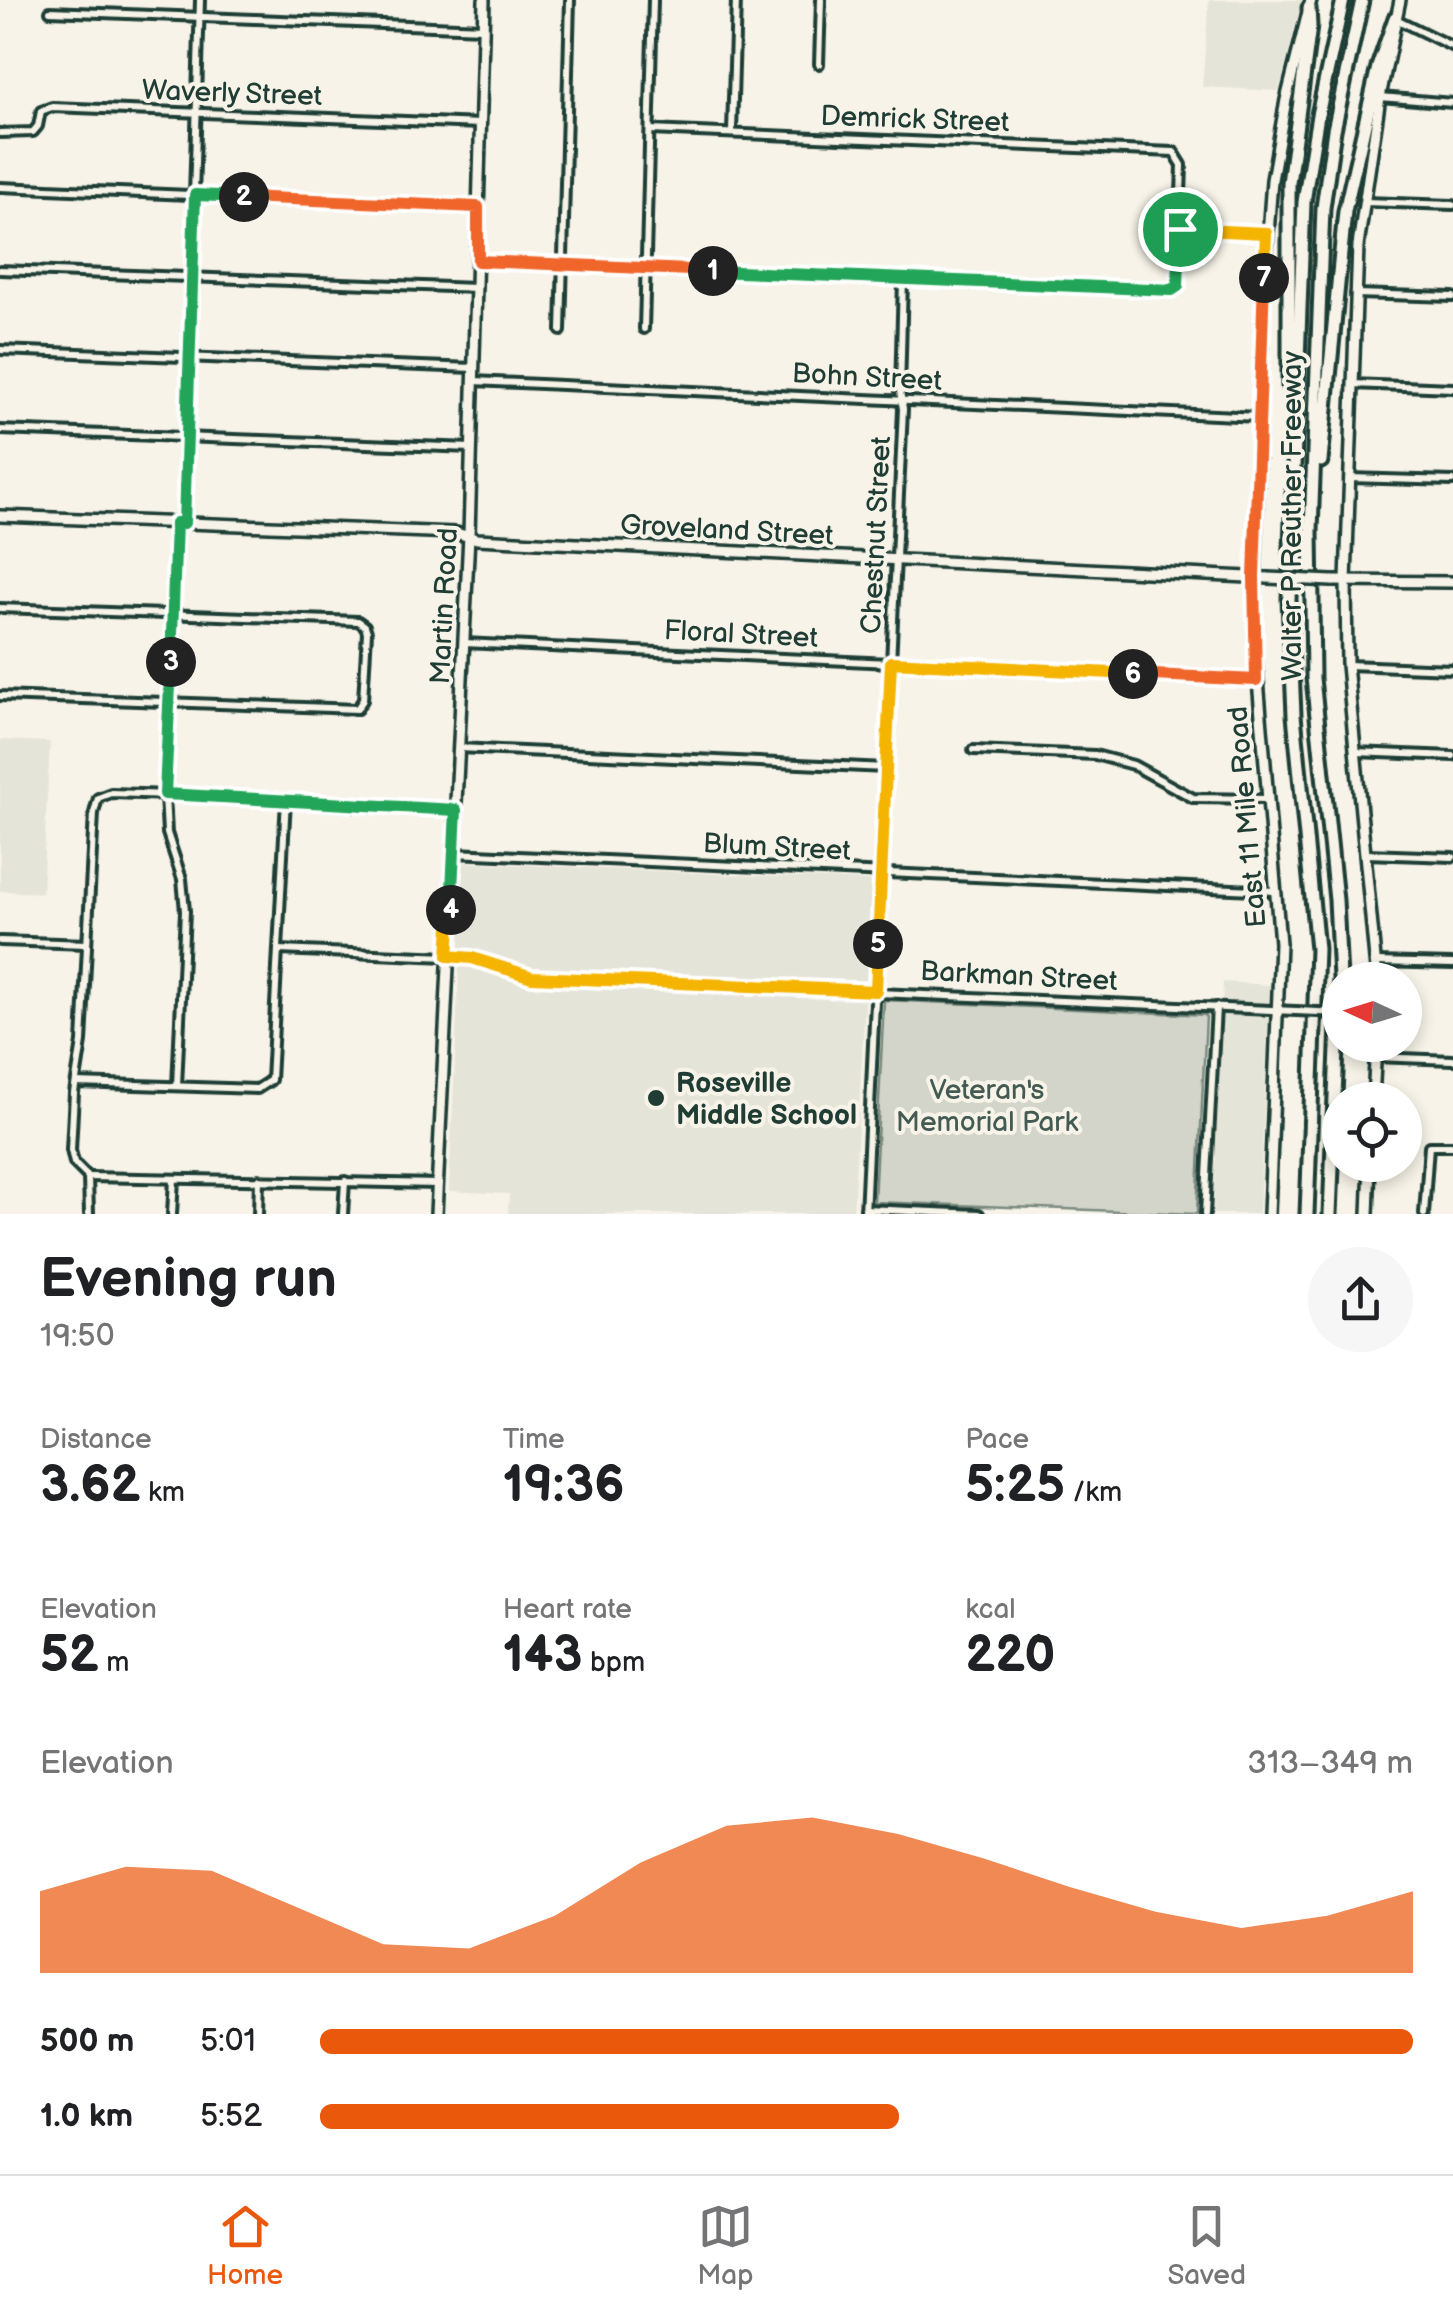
<!DOCTYPE html>
<html lang="en">
<head>
<meta charset="utf-8">
<style>
  body { margin:0; font-family:"Balsamiq Sans",sans-serif; background:#f6f6f6; color:#202124; height:100vh; display:flex; flex-direction:column; font-size:38px; white-space:nowrap }
  * { box-sizing:border-box; margin:0 }
  p { font-size:32px; color:#757577 }
  .icon { flex:none; width:55px; height:55px; fill:none; stroke:currentColor; stroke-width:2; stroke-linecap:round; stroke-linejoin:round }
  .map { position:relative; height:1214px; overflow:hidden }
  .details { display:flex; flex-direction:column; background:#fff; flex:1 }
  .details>* { flex:none }
  .needle { width:65px; rotate:274deg }
  .tools { position:absolute; left:1322px; top:962px; display:grid; gap:20px }
  .tools a { display:grid; place-items:center; width:100px; height:100px; border-radius:50%; background:#fff; box-shadow:0 5px 15px #0003; font-size:50px }
  .pin { position:absolute; display:grid; place-items:center; width:85px; height:85px; color:#fff; margin:-42px; border:5px solid #fff; border-radius:50%; box-shadow:0 2px 10px #0007 }
  .km { position:absolute; width:50px; height:50px; margin:-25px; border-radius:50%; background:#222; color:#fff; font-size:28px; line-height:50px; text-align:center }
  .round { display:grid; place-items:center; flex:none; width:105px; height:105px; border-radius:52px; background:#f6f6f6 }
  .summary { display:flex; align-items:center; justify-content:space-between; height:170px; padding:0 40px }
  h1 { font-size:55px; font-weight:600; line-height:75px }
  .metrics { display:grid; grid-template-columns:repeat(3,1fr); gap:15px; height:170px; padding:10px 40px }
  .metrics div { display:grid; align-content:center }
  .metrics b { font-size:50px; font-weight:600 }
  .metrics small { font-size:28px; font-weight:400 }
  .metrics p { font-size:28px }
  .chart { height:280px; padding:20px 40px }
  .chart p { display:flex; justify-content:space-between }
  .chart svg { width:100%; height:180px; margin-top:10px; fill:#ea580c; opacity:.7 }
  ul { padding:0 40px; list-style:none; font-size:32px }
  li { display:grid; grid-template-columns:160px 120px 1fr; align-items:center; height:75px }
  li i { height:25px; border-radius:12px; background:#ea580c }
  .tabs { display:flex; justify-content:space-around; align-items:center; height:140px; border-top:2px solid #e0e0e0; background:#fff; font-size:28px; color:#757577 }
  .tabs a { display:grid; justify-items:center; gap:5px }
  .tabs .on { color:#ea580c }
  .map>svg:first-child { display:block }
</style>
</head>
<body>
<div class="map">
<svg width="1453" height="1214" viewBox="0 0 1453 1214">
  <rect width="100%" height="100%" fill="#f7f3e8"/>
  <filter id="ink" filterUnits="userSpaceOnUse"><feTurbulence type="fractalNoise" baseFrequency=".01" numOctaves="2"/><feDisplacementMap in="SourceGraphic" scale="20" xChannelSelector="R" yChannelSelector="G"/><feConvolveMatrix kernelMatrix="1 2 1 2 8 2 1 2 1" color-interpolation-filters="sRGB"/></filter>
  <g filter="url(#ink)">
    <g fill="#e5e4d9">
      <polygon points="1209,0 1302,0 1279,91 1202,87"/>
      <polygon points="0,740 50,742 42,893 0,891"/>
      <polygon points="464,862 872,881 853,1214 508,1214 509,1194 449,1191"/>
      <polygon points="1223,982 1270,985 1259,1214 1213,1214"/>
    </g>
    <polygon fill="#d3d5ca" stroke="#79897f" stroke-width="2.5" points="884,1000 1206,1015 1197,1214 874,1202"/>
    <g fill="none" stroke-linecap="round" stroke-linejoin="round">
      <g stroke="#1f3d34" stroke-width="14">
        <g id="street">
          <polyline points="50,11 483,28"/>
          <polyline points="1396,19 1453,47"/>
          <polyline points="819,64 821,0"/>
          <polyline points="1380,97 1453,103"/>
          <polyline points="732,132 736,0"/>
          <polyline points="0,133 33,132 38,126 41,111 52,107 481,124"/>
          <polyline points="0,187 479,207"/>
          <polyline points="1365,202 1453,205"/>
          <polyline points="1180,229 1266,233"/>
          <polyline points="478,261 1168,290 1178,286 1182,165 1174,152 650,130"/>
          <polyline points="0,270 476,288"/>
          <polyline points="1355,294 1453,297"/>
          <polyline points="644,329 653,0"/>
          <polyline points="561,331 570,0"/>
          <polyline points="0,350 474,368"/>
          <polyline points="474,381 1259,417"/>
          <polyline points="1352,384 1453,388"/>
          <polyline points="0,430 472,448"/>
          <polyline points="1349,478 1453,481"/>
          <polyline points="176,523 165,795 167,833 182,879 185,911 177,1086"/>
          <polyline points="184,523 200,0"/>
          <polyline points="0,608 358,621 365,626 367,632 363,700 357,709 0,696"/>
          <polyline points="464,643 1256,680"/>
          <polyline points="1347,665 1453,669"/>
          <polyline points="459,748 886,768"/>
          <polyline points="973,750 1095,755 1133,765 1193,798 1267,799"/>
          <polyline points="1355,752 1453,756"/>
          <polyline points="454,853 1276,891"/>
          <polyline points="1366,854 1453,857"/>
          <polyline points="0,941 87,944"/>
          <polyline points="279,950 472,958 532,977 576,980 1296,1011"/>
          <polyline points="1376,962 1453,964"/>
          <polyline points="1375,1057 1453,1060"/>
          <polyline points="76,1083 257,1089 271,1080 286,799"/>
          <polyline points="88,1177 438,1184"/>
          <polyline points="865,1209 979,1214"/>
          <polyline points="89,1214 88,1177 74,1163 71,1150 74,1093 82,1042 94,813 98,798 111,793 286,799 330,805 456,810"/>
          <polyline points="172,1214 174,1179"/>
          <polyline points="258,1214 259,1179"/>
          <polyline points="343,1214 345,1181"/>
          <polyline points="865,1214 903,409 900,391 903,279"/>
          <polyline points="1205,1214 1216,1007"/>
          <polyline points="1424,1214 1429,1146 1453,1146"/>
        </g>
      </g>
      <g stroke="#1f3d34" stroke-width="16">
        <g id="secondary">
          <polyline points="0,516 456,533 477,539 1268,578"/>
          <polyline points="1332,581 1453,582"/>
          <polyline points="1377,980 1347,665 1346,581 1358,246 1380,97 1400,0"/>
          <polyline points="1373,1100 1376,1045"/>
          <polyline points="436,1214 469,535 484,0"/>
          <polyline points="1269,1214 1280,943 1254,632 1263,302 1272,180 1286,100 1311,0"/>
          <polyline points="1368,1214 1370,1165"/>
        </g>
      </g>
      <g stroke="#1f3d34" stroke-width="19">
        <g id="highway">
          <polyline points="1289,387 1289,183 1310,26 1309,8"/>
          <polyline points="1321,461 1345,211 1378,67 1395,18"/>
          <polyline points="1307,1214 1317,949 1294,715 1289,599 1304,202 1318,115 1343,0"/>
          <polyline points="1330,1214 1340,978 1336,900 1313,678 1311,531 1323,208 1334,130 1362,0"/>
        </g>
      </g>
      <use href="#street" stroke="#f7f3e8" stroke-width="6"/>
      <use href="#secondary" stroke="#f7f3e8" stroke-width="9"/>
      <use href="#highway" stroke="#f7f3e8" stroke-width="11"/>
      <g stroke="#1f3d34" stroke-width="14" stroke-linecap="butt">
        <polyline id="street-bridge" points="1296,1011 1340,1013"/>
      </g>
      <g stroke="#1f3d34" stroke-width="16" stroke-linecap="butt">
        <polyline id="secondary-bridge" points="1268,578 1332,581"/>
      </g>
      <use href="#street-bridge" stroke="#f7f3e8" stroke-width="6"/>
      <use href="#secondary-bridge" stroke="#f7f3e8" stroke-width="9"/>
    </g>
  </g>
  <g fill="none" stroke-linecap="round" stroke-linejoin="round" filter="url(#ink)">
    <g stroke="#fff" stroke-width="20">
      <polyline id="split-1" points="713,271 1172,290 1178,286 1180,229"/>
    </g>
    <g stroke="#fff" stroke-width="20">
      <polyline id="split-2" points="244,197 478,207 478,261 713,271"/>
    </g>
    <g stroke="#fff" stroke-width="20">
      <polyline id="split-3" points="171,662 176,523 184,523 195,195 244,197"/>
    </g>
    <g stroke="#fff" stroke-width="20">
      <polyline id="split-4" points="171,662 165,794 456,810 451,910"/>
    </g>
    <g stroke="#fff" stroke-width="20">
      <polyline id="split-5" points="451,910 448,956 472,958 532,977 876,991 878,944"/>
    </g>
    <g stroke="#fff" stroke-width="20">
      <polyline id="split-6" points="878,944 891,662 1133,674"/>
    </g>
    <g stroke="#fff" stroke-width="20">
      <polyline id="split-7" points="1133,674 1256,680 1254,577 1264,278"/>
    </g>
    <g stroke="#fff" stroke-width="20">
      <polyline id="split-8" points="1180,229 1266,233 1264,278"/>
    </g>
    <use href="#split-1" stroke="#22a559" stroke-width="12"/>
    <use href="#split-2" stroke="#f0652b" stroke-width="12"/>
    <use href="#split-3" stroke="#22a559" stroke-width="12"/>
    <use href="#split-4" stroke="#22a559" stroke-width="12"/>
    <use href="#split-5" stroke="#f5b400" stroke-width="12"/>
    <use href="#split-6" stroke="#f5b400" stroke-width="12"/>
    <use href="#split-7" stroke="#f0652b" stroke-width="12"/>
    <use href="#split-8" stroke="#f5b400" stroke-width="12"/>
  </g>
  <circle fill="#1f3d34" stroke="#f7f3e8" stroke-width="4" cx="656" cy="1098" r="10"/>
  <g text-anchor="middle" stroke-width="8" stroke-linejoin="round" paint-order="stroke">
    <g font-size="28" fill="#1f3d34" stroke="#f7f3e8">
      <text transform="translate(232 92) rotate(2)" y="10">Waverly Street</text>
      <text transform="translate(915 118) rotate(2)" y="10">Demrick Street</text>
      <text transform="translate(867 376) rotate(3)" y="10">Bohn Street</text>
      <text transform="translate(1291 516) rotate(-90)" y="10">Walter P Reuther Freeway</text>
      <text transform="translate(727 529) rotate(3)" y="10">Groveland Street</text>
      <text transform="translate(875 535) rotate(-87)" y="10">Chestnut Street</text>
      <text transform="translate(443 606) rotate(-87)" y="10">Martin Road</text>
      <text transform="translate(741 633) rotate(3)" y="10">Floral Street</text>
      <text transform="translate(1246 817) rotate(-95)" y="10">East 11 Mile Road</text>
      <text transform="translate(777 846) rotate(3)" y="10">Blum Street</text>
      <text transform="translate(1019 975) rotate(3)" y="10">Barkman Street</text>
    </g>
    <g font-size="28" font-weight="bold" fill="#1f3d34" stroke="#f7f3e8" text-anchor="start">
      <text x="676" y="1092">Roseville<tspan x="676" dy="32">Middle School</tspan></text>
    </g>
    <g font-size="28" fill="#435b52" stroke="#f7f3e8">
      <text x="987" y="1099">Veteran's<tspan x="987" dy="32">Memorial Park</tspan></text>
    </g>
  </g>
</svg>
<div class="tools">
<a><svg class="needle" viewBox="-14 -14 28 28"><path d="M0-13l5 13h-10z" fill="#e53935"/><path d="M0 13l5-13h-10z" fill="#757577"/></svg></a>
<a><svg class="icon" aria-label="locate" viewBox="0 0 24 24"><circle cx="12" cy="12" r="6"/><path d="M12 2v4M12 18v4M2 12h4M18 12h4"/></svg></a>
</div>
<div class="pin" style="left:1180px;top:229px;background:#1e9e55"><svg class="icon" aria-label="arrive" viewBox="0 0 24 24"><path d="M6 21V4h12l-3 4 3 4H6"/></svg></div>
<b class="km" style="left:713px;top:271px">1</b>
<b class="km" style="left:244px;top:197px">2</b>
<b class="km" style="left:171px;top:662px">3</b>
<b class="km" style="left:451px;top:910px">4</b>
<b class="km" style="left:878px;top:944px">5</b>
<b class="km" style="left:1133px;top:674px">6</b>
<b class="km" style="left:1264px;top:278px">7</b>
</div>
<section class="details">
<div class="summary"><div><h1>Evening run</h1><p>19:50</p></div><a class="round"><svg class="icon" aria-label="share" viewBox="0 0 24 24"><path d="M12 15V3M7 8l5-5 5 5M5 13v7h14v-7"/></svg></a></div>
<div class="metrics">
<div><p>Distance</p><b>3.62<small> km</small></b></div>
<div><p>Time</p><b>19:36</b></div>
<div><p>Pace</p><b>5:25<small> /km</small></b></div>
</div>
<div class="metrics">
<div><p>Elevation</p><b>52<small> m</small></b></div>
<div><p>Heart rate</p><b>143<small> bpm</small></b></div>
<div><p>kcal</p><b>220</b></div>
</div>
<div class="chart"><p><span>Elevation</span>313–349 m</p>
<svg viewBox="0 0 160 44" preserveAspectRatio="none"><path d="M0 44V24L10 18L20 19L30 28L40 37L50 38L60 30L70 17L80 8L90 6L100 10L110 16L120 23L130 29L140 33L150 30L160 24V44z"/></svg>
</div>
<ul>
<li><b>500 m</b>5:01<i style="width:100%"></i></li>
<li><b>1.0 km</b>5:52<i style="width:53%"></i></li>
</ul>
</section>
<nav class="tabs">
<a class="on"><svg class="icon" aria-label="home" viewBox="0 0 24 24"><path d="M3 11l9-7 9 7M6 9v11h12V9"/></svg>Home</a>
<a><svg class="icon" aria-label="map" viewBox="0 0 24 24"><path d="M3 6l6-2 6 2 6-2v14l-6 2-6-2-6 2zM9 4v14M15 6v14"/></svg>Map</a>
<a><svg class="icon" aria-label="saved" viewBox="0 0 24 24"><path d="M7 4h10v16l-5-4-5 4z"/></svg>Saved</a>
</nav>
</body>
</html>
